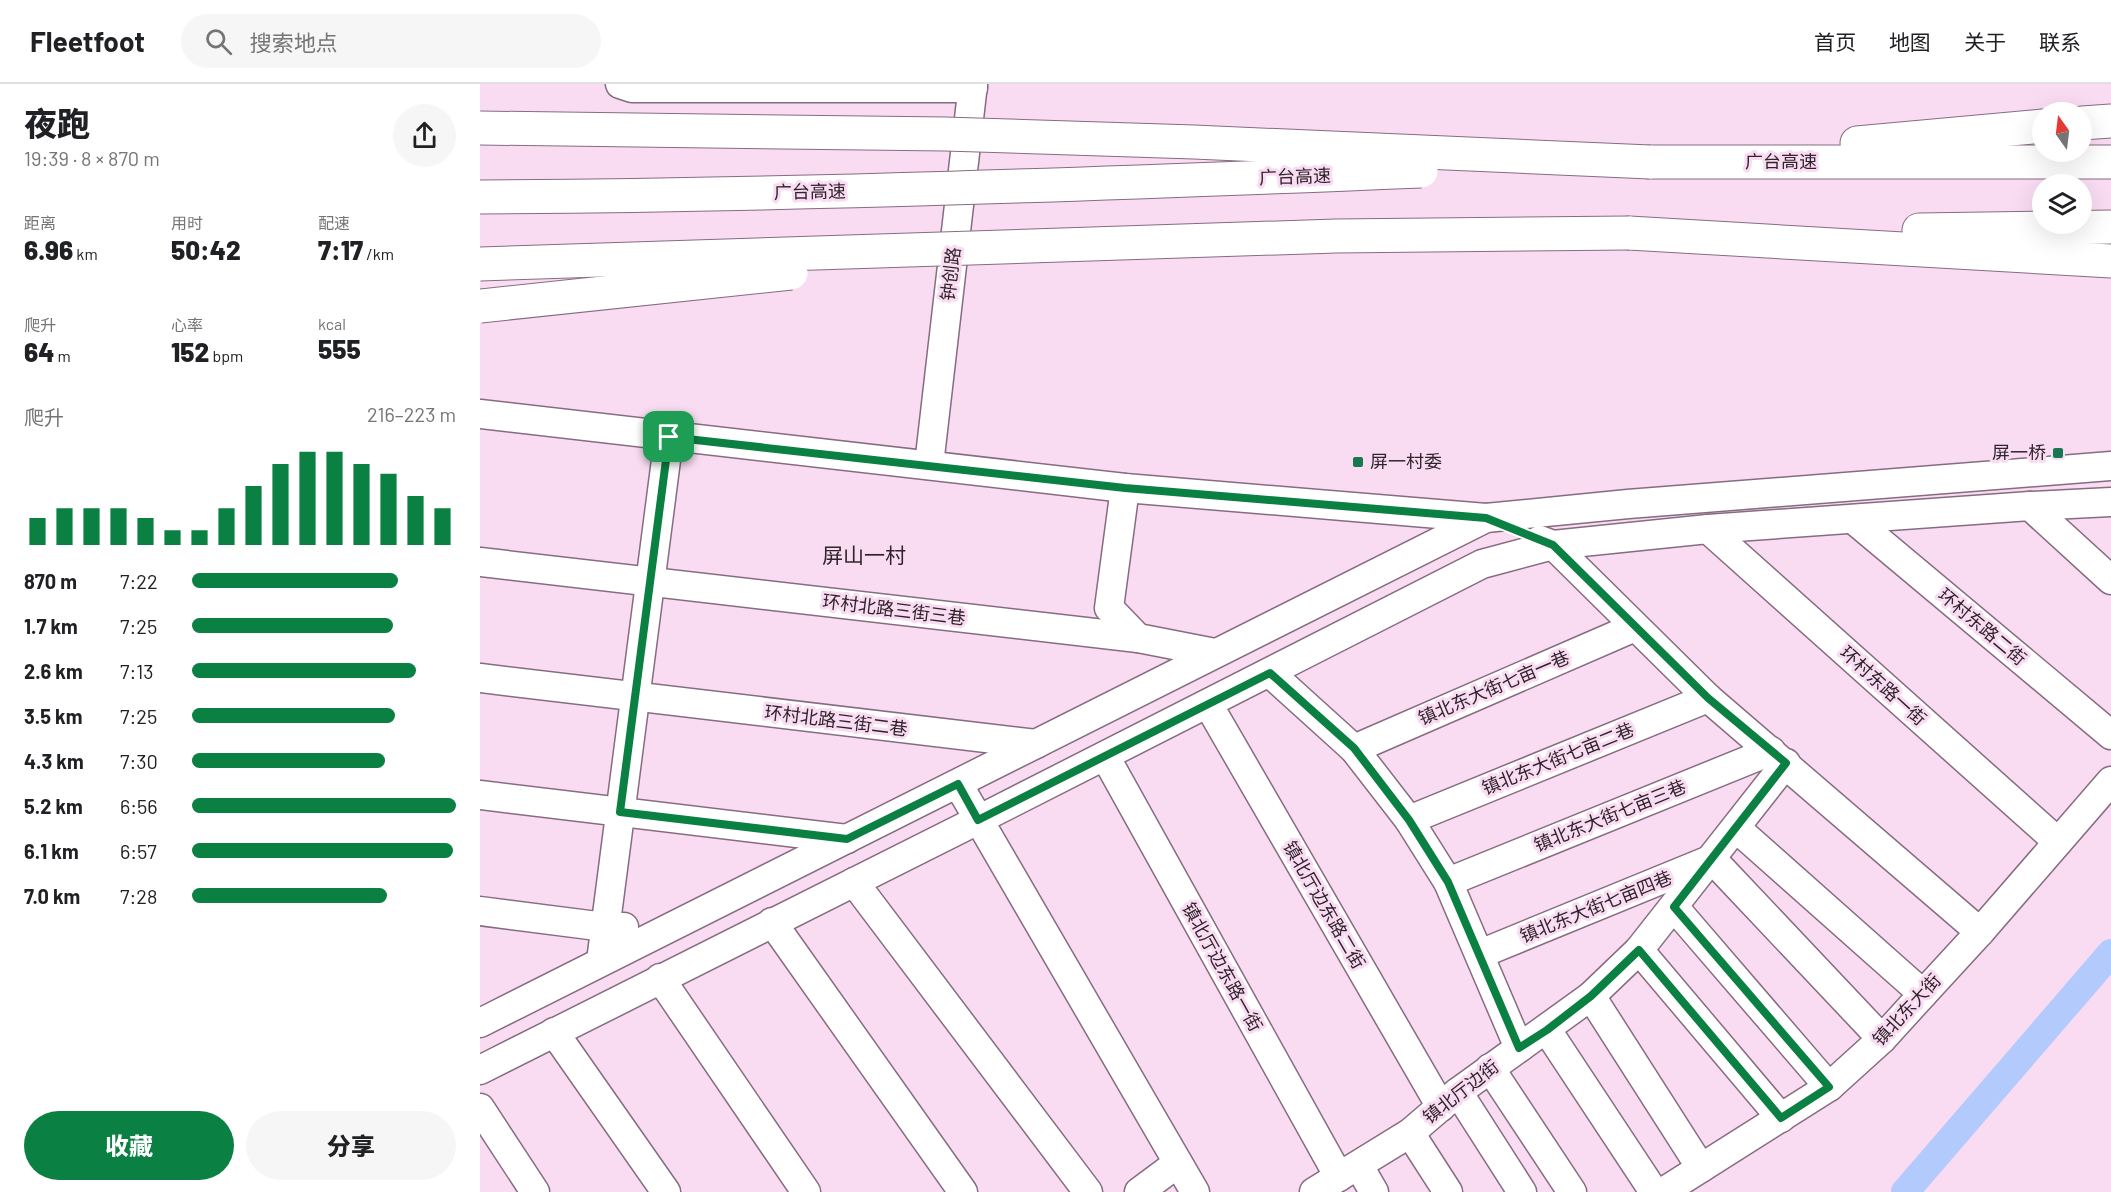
<!DOCTYPE html>
<html lang="zh">
<head>
<meta charset="utf-8">
<style>
  body { margin:0; font-family:Barlow,"Noto Sans SC",sans-serif; background:#f6f6f6; color:#202124; height:100vh; display:flex; flex-direction:column; font-size:22px; white-space:nowrap }
  * { box-sizing:border-box; margin:0 }
  p { font-size:20px; color:#757577 }
  .icon { flex:none; width:33px; height:33px; fill:none; stroke:currentColor; stroke-width:2; stroke-linecap:round; stroke-linejoin:round }
  .map { position:relative; flex:1; overflow:hidden }
  .sheet { display:flex; flex-direction:column; background:#fff; width:480px }
  .sheet>* { flex:none }
  .needle { width:39px; rotate:346deg }
  .buttons { position:absolute; left:1552px; top:18px; display:grid; gap:12px }
  .buttons a { display:grid; place-items:center; width:60px; height:60px; border-radius:50%; background:#fff; box-shadow:0 6px 24px #0002; font-size:30px }
  .pin { position:absolute; display:grid; place-items:center; width:51px; height:51px; color:#fff; margin:-26px; border-radius:12px; box-shadow:0 3px 9px #0006 }
  .round { display:grid; place-items:center; flex:none; width:63px; height:63px; border-radius:32px; background:#f6f6f6 }
  .head { display:flex; align-items:center; justify-content:space-between; height:102px; padding:0 24px }
  h1 { font-size:33px; font-weight:800; line-height:45px }
  .figures { display:grid; grid-template-columns:repeat(3,1fr); gap:9px; height:102px; padding:6px 24px }
  .figures div { display:grid; align-content:center }
  .figures b { font-size:26px; font-weight:800 }
  .figures small { font-size:16px; font-weight:400 }
  .figures p { font-size:16px }
  .chart { height:168px; padding:12px 24px }
  .chart p { display:flex; justify-content:space-between }
  .chart svg { width:100%; height:108px; margin-top:6px; stroke:#0b8043; stroke-width:6 }
  .action { display:flex; gap:12px; margin-top:auto; padding:12px 24px }
  .action a { flex:1; height:69px; border-radius:36px; background:#0b8043; color:#fff; font-size:24px; font-weight:800; line-height:69px; text-align:center }
  .action a+a { background:#f6f6f6; color:#202124 }
  ul { padding:0 24px; list-style:none; font-size:20px }
  li { display:grid; grid-template-columns:96px 72px 1fr; align-items:center; height:45px }
  li i { height:15px; border-radius:8px; background:#0b8043 }
  header { display:flex; align-items:center; gap:36px; box-sizing:border-box; height:84px; padding:0 30px; background:#fff; border-bottom:2px solid #e0e0e0 }
  header strong { font-size:28px }
  nav { display:flex; gap:33px; margin-inline-start:auto; font-size:21px }
  .search { width:420px; height:54px; background:#f6f6f6; display:flex; align-items:center; gap:15px; box-sizing:border-box; padding:0 21px; border-radius:33px; color:#757577; font-size:22px }
  main { display:flex; flex:1; min-height:0 }
  .map>svg:first-child { display:block }
</style>
</head>
<body>
<header>
<strong>Fleetfoot</strong>
<div class="search"><svg class="icon" aria-label="search" viewBox="0 0 24 24"><circle cx="10" cy="10" r="6"/><path d="M15 15l6 6"/></svg>搜索地点</div>
<nav><a>首页</a><a>地图</a><a>关于</a><a>联系</a></nav>
</header>
<main>
<section class="sheet">
<div class="head"><div><h1>夜跑</h1><p>19:39 · 8 × 870 m</p></div><a class="round"><svg class="icon" aria-label="share" viewBox="0 0 24 24"><path d="M12 15V3M7 8l5-5 5 5M5 13v7h14v-7"/></svg></a></div>
<div class="figures">
<div><p>距离</p><b>6.96<small> km</small></b></div>
<div><p>用时</p><b>50:42</b></div>
<div><p>配速</p><b>7:17<small> /km</small></b></div>
</div>
<div class="figures">
<div><p>爬升</p><b>64<small> m</small></b></div>
<div><p>心率</p><b>152<small> bpm</small></b></div>
<div><p>kcal</p><b>555</b></div>
</div>
<div class="chart"><p><span>爬升</span>216–223 m</p>
<svg viewBox="0 0 160 44" preserveAspectRatio="none"><path d="M5 44V33M15 44V29M25 44V29M35 44V29M45 44V33M55 44V38M65 44V38M75 44V29M85 44V20M95 44V11M105 44V6M115 44V6M125 44V11M135 44V15M145 44V24M155 44V29"/></svg>
</div>
<ul>
<li><b>870 m</b>7:22<i style="width:78%"></i></li>
<li><b>1.7 km</b>7:25<i style="width:76%"></i></li>
<li><b>2.6 km</b>7:13<i style="width:85%"></i></li>
<li><b>3.5 km</b>7:25<i style="width:77%"></i></li>
<li><b>4.3 km</b>7:30<i style="width:73%"></i></li>
<li><b>5.2 km</b>6:56<i style="width:100%"></i></li>
<li><b>6.1 km</b>6:57<i style="width:99%"></i></li>
<li><b>7.0 km</b>7:28<i style="width:74%"></i></li>
</ul>
<div class="action"><a>收藏</a><a>分享</a></div>
</section>
<div class="map">
<svg width="1631" height="1108" viewBox="0 0 1631 1108">
  <rect width="100%" height="100%" fill="#f9dcf2"/>
  <g fill="none" stroke-linecap="round" stroke-linejoin="round">
    <polyline stroke="#b2cafc" stroke-width="28" points="1425,1108 1631,869"/>
    <g stroke="#866c80" stroke-width="31">
      <g id="minor">
        <polyline points="140,0 152,4 493,4"/>
        <polyline points="0,330 645,404 1006,434"/>
        <polyline points="449,381 493,0"/>
        <polyline points="645,404 629,524 658,554 735,569"/>
        <polyline points="1550,422 1631,496"/>
        <polyline points="1373,435 1631,651"/>
        <polyline points="1228,445 1578,758"/>
        <polyline points="1060,456 1073,461 1228,614 1500,848"/>
        <polyline points="0,478 658,554"/>
        <polyline points="790,589 874,665 929,736 968,798 1039,964"/>
        <polyline points="0,594 556,660"/>
        <polyline points="728,620 961,1023"/>
        <polyline points="874,665 1155,543"/>
        <polyline points="625,672 859,1093"/>
        <polyline points="478,700 715,1108"/>
        <polyline points="0,711 367,755"/>
        <polyline points="929,736 1228,614"/>
        <polyline points="1256,744 1443,910"/>
        <polyline points="374,798 608,1108"/>
        <polyline points="968,798 1291,667"/>
        <polyline points="1194,823 1349,1003"/>
        <polyline points="0,827 125,843 144,843"/>
        <polyline points="292,838 483,1108"/>
        <polyline points="1159,866 1301,1034"/>
        <polyline points="1000,870 1232,775 1402,955"/>
        <polyline points="121,877 189,353"/>
        <polyline points="180,894 326,1108"/>
        <polyline points="1111,912 1221,1084"/>
        <polyline points="0,939 1006,434 1148,420 1631,382"/>
        <polyline points="1067,946 1174,1108"/>
        <polyline points="74,948 186,1108"/>
        <polyline points="1010,984 1092,1108"/>
        <polyline points="0,986 498,736 1002,480 1073,461 1228,445 1550,422 1631,418"/>
        <polyline points="978,1008 1042,1108"/>
        <polyline points="0,1024 55,1108"/>
        <polyline points="930,1049 968,1108"/>
        <polyline points="879,1082 894,1108"/>
        <polyline points="659,1108 698,1079"/>
        <polyline points="834,1108 930,1049 978,1008 1111,912 1159,866 1306,679"/>
        <polyline points="1183,1108 1349,1003 1402,955 1443,910 1500,848 1631,697"/>
      </g>
    </g>
    <g stroke="#866c80" stroke-width="35">
      <g id="highway">
        <polyline points="1602,39 1631,37"/>
        <polyline points="1377,59 1563,42"/>
        <polyline points="1170,78 1631,78"/>
        <polyline points="1439,146 1631,143"/>
        <polyline points="1149,149 1631,177"/>
      </g>
    </g>
    <use href="#minor" stroke="#fff" stroke-width="28"/>
    <use href="#highway" stroke="#fff" stroke-width="33"/>
    <g stroke="#866c80" stroke-width="35" stroke-linecap="butt">
      <g id="highway-bridge">
        <polyline points="0,44 465,50 714,58 1170,78"/>
        <path d="M0,113c314,-2 627,-13 941,-26"/>
        <polyline points="0,180 856,152 1149,149"/>
        <polyline points="0,222 311,189"/>
      </g>
    </g>
    <use href="#highway-bridge" stroke="#fff" stroke-width="33"/>
  </g>
  <g fill="none" stroke-linecap="round" stroke-linejoin="round">
    <g stroke="#fff" stroke-width="12">
      <polygon id="route" points="189,353 645,404 1006,434 1073,461 1228,614 1306,679 1194,823 1349,1003 1301,1034 1159,866 1111,912 1067,946 1039,964 968,798 929,736 874,664 790,589 498,736 478,700 367,755 140,728"/>
    </g>
    <use href="#route" stroke="#0b8043" stroke-width="8"/>
  </g>
  <g fill="#17784f" stroke="#f9dcf2" stroke-width="2">
    <rect x="1572" y="363" width="12" height="12" rx="3"/>
    <rect x="872" y="372" width="12" height="12" rx="3"/>
  </g>
  <g text-anchor="middle" stroke-width="6" stroke-linejoin="round" paint-order="stroke">
    <g font-size="18" fill="#2f242c" stroke="#f9dcf2">
      <text x="1301" y="84">广台高速</text>
      <text transform="translate(815 93) rotate(-2)" y="6">广台高速</text>
      <text transform="translate(330 108) rotate(-1)" y="6">广台高速</text>
      <text transform="translate(471 190) rotate(-83)" y="6">钟创路</text>
      <text transform="translate(414 526) rotate(7)" y="6">环村北路三街三巷</text>
      <text transform="translate(1502 543) rotate(40)" y="6">环村东路二街</text>
      <text transform="translate(1403 602) rotate(42)" y="6">环村东路一街</text>
      <text transform="translate(1014 604) rotate(-23)" y="6">镇北东大街七亩一巷</text>
      <text transform="translate(356 637) rotate(7)" y="6">环村北路三街二巷</text>
      <text transform="translate(1078 675) rotate(-22)" y="6">镇北东大街七亩二巷</text>
      <text transform="translate(1130 732) rotate(-22)" y="6">镇北东大街七亩三巷</text>
      <text transform="translate(844 821) rotate(60)" y="6">镇北厅边东路二街</text>
      <text transform="translate(1116 823) rotate(-22)" y="6">镇北东大街七亩四巷</text>
      <text transform="translate(742 883) rotate(61)" y="6">镇北厅边东路一街</text>
      <text transform="translate(1427 926) rotate(-47)" y="6">镇北东大街</text>
      <text transform="translate(981 1008) rotate(-38)" y="6">镇北厅边街</text>
    </g>
    <g font-size="18" fill="#2f242c" stroke="#f9dcf2" text-anchor="end">
      <text x="1566" y="375">屏一桥</text>
      <text x="890" y="384" text-anchor="start">屏一村委</text>
    </g>
    <g font-size="21" fill="#2f242c" stroke="#f9dcf2">
      <text x="384" y="479">屏山一村</text>
    </g>
  </g>
</svg>
<div class="buttons">
<a><svg class="needle" viewBox="-14 -14 28 28"><path d="M0-13l5 13h-10z" fill="#e53935"/><path d="M0 13l5-13h-10z" fill="#757577"/></svg></a>
<a><svg class="icon" aria-label="layers" viewBox="0 0 24 24"><path d="M12 4l9 5-9 5-9-5zM3 14l9 5 9-5"/></svg></a>
</div>
<div class="pin" style="left:189px;top:353px;background:#1e9e55"><svg class="icon" aria-label="arrive" viewBox="0 0 24 24"><path d="M6 21V4h12l-3 4 3 4H6"/></svg></div>
</div>
</main>
</body>
</html>
